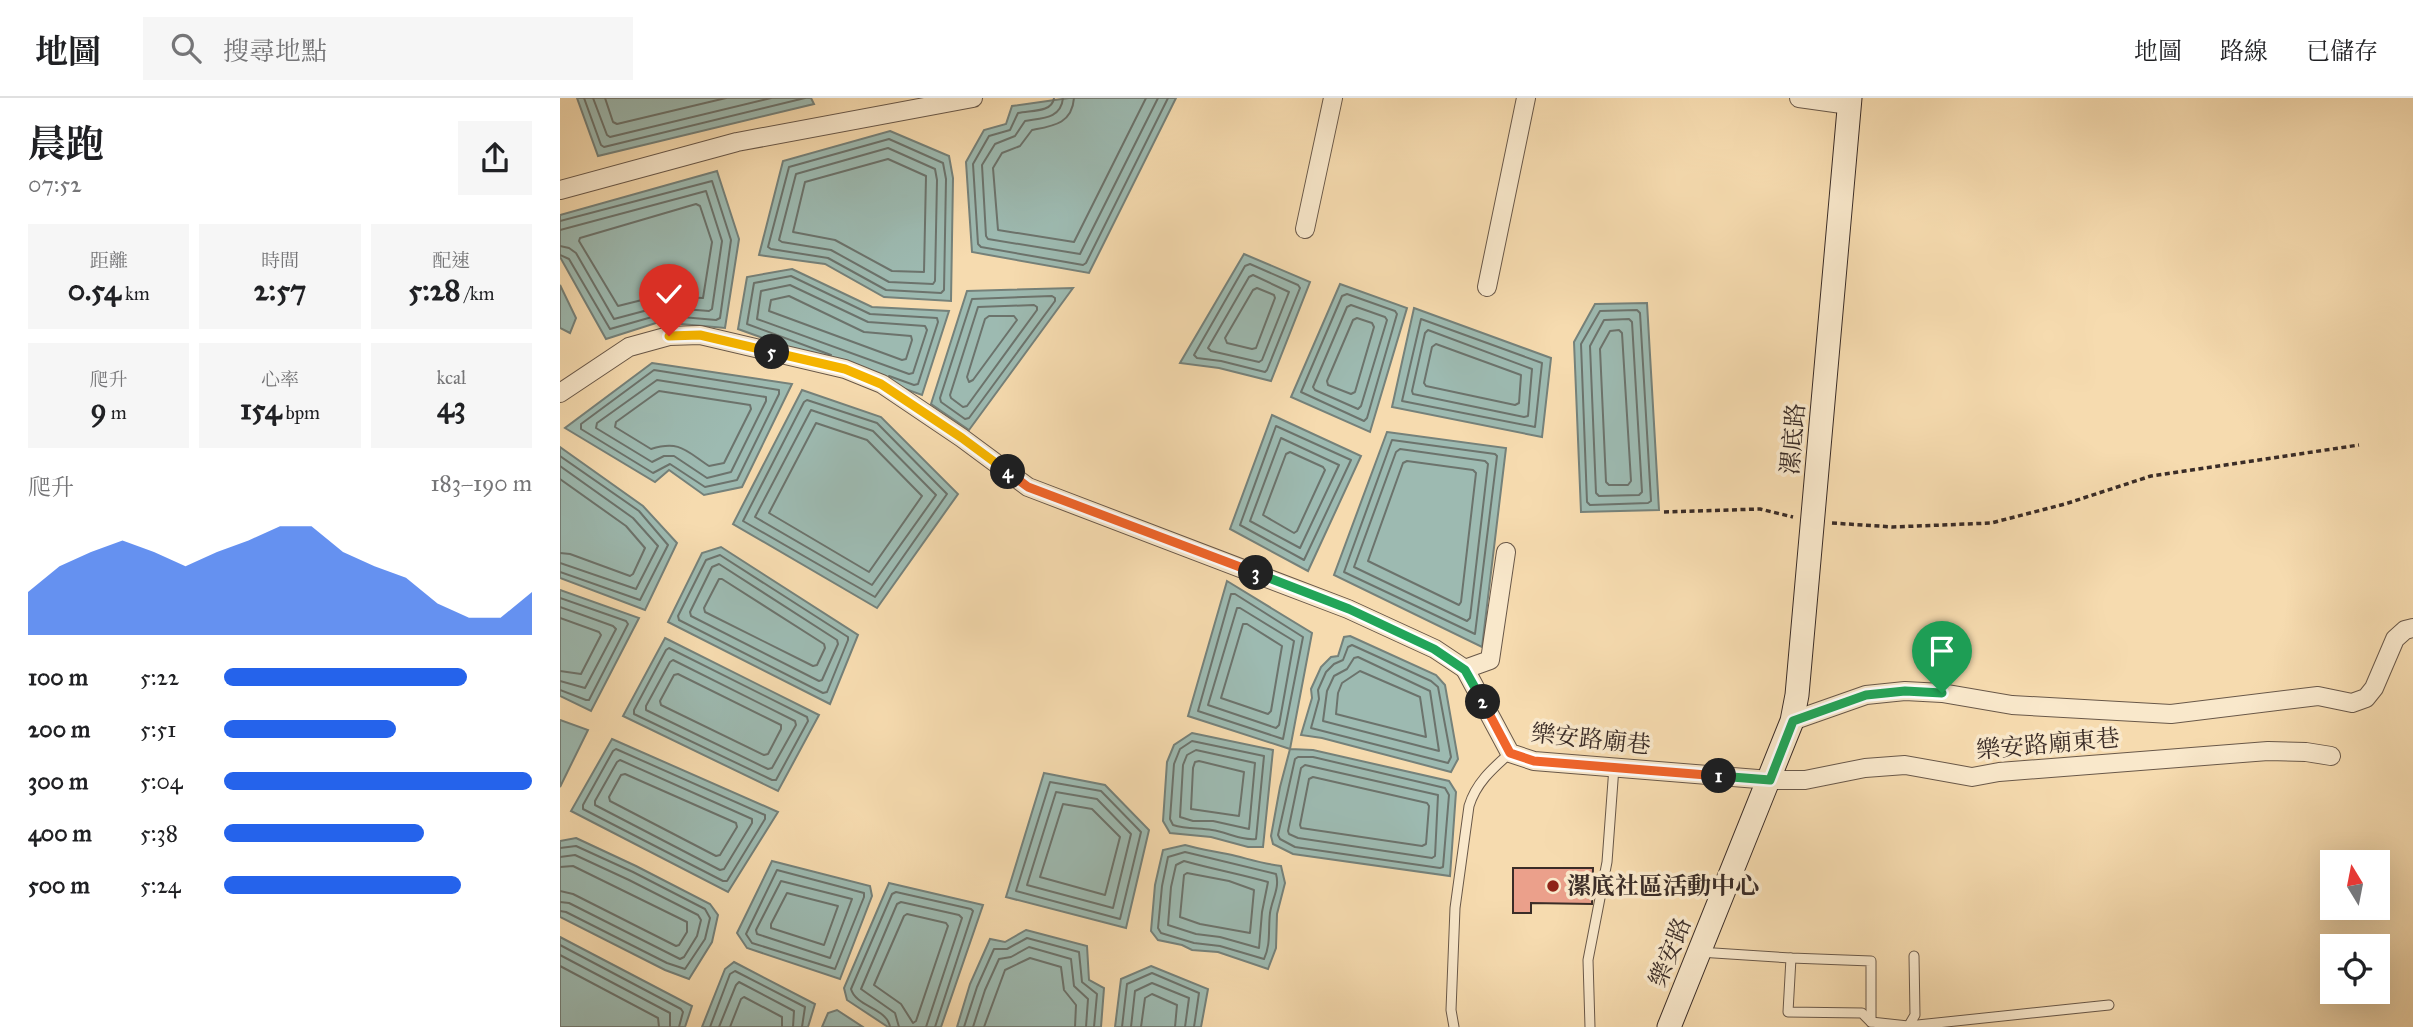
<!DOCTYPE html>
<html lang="zh-TW">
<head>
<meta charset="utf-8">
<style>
  body { margin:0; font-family:"IM FELL Great Primer","Noto Serif TC",serif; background:#f6f6f6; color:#202124; height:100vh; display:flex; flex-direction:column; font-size:26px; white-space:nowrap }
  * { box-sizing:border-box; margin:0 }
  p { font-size:23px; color:#757577 }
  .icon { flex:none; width:38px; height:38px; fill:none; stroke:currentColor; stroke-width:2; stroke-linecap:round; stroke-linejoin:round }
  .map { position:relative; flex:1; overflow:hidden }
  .panel { display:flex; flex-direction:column; background:#fff; width:560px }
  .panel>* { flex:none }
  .needle { width:46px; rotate:350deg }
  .controls { position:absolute; left:1760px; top:752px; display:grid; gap:14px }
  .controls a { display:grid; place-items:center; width:70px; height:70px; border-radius:0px; background:#fff; box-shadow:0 7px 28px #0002; font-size:35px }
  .pin { position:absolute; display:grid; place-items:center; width:60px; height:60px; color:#fff; margin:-72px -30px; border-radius:50% 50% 50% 0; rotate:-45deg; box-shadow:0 0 7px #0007 }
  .pin .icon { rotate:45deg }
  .km { position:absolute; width:35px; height:35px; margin:-18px; border-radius:50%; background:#222; color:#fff; font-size:19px; line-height:35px; text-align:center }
  .round { display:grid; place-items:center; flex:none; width:74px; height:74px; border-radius:0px; background:#f6f6f6 }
  .summary { display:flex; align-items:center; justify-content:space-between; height:119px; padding:0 28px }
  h1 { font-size:38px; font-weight:700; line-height:52px }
  .stats { display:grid; grid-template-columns:repeat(3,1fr); gap:10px; height:119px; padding:7px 28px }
  .stats div { display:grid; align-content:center; border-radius:0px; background:#f6f6f6; text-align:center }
  .stats b { font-size:30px; font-weight:700 }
  .stats small { font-size:19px; font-weight:400 }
  .stats p { font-size:19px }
  .chart { height:196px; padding:14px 28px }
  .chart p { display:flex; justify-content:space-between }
  .chart svg { width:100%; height:126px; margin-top:7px; fill:#2563eb; opacity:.7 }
  ul { padding:0 28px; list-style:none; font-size:23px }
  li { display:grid; grid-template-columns:112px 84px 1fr; align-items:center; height:52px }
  li i { height:18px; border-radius:9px; background:#2563eb }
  header { display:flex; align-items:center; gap:42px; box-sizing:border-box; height:98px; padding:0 35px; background:#fff; border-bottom:2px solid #e0e0e0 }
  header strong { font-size:33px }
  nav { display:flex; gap:38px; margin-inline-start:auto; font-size:24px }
  .search { width:490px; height:63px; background:#f6f6f6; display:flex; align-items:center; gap:18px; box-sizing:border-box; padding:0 24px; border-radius:0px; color:#757577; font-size:26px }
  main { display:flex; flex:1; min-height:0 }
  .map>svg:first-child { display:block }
</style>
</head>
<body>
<header>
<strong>地圖</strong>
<div class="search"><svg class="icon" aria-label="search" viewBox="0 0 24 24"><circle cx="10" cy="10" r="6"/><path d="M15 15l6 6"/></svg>搜尋地點</div>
<nav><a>地圖</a><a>路線</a><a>已儲存</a></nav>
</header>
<main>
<section class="panel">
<div class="summary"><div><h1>晨跑</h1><p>07:52</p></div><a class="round"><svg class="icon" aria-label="share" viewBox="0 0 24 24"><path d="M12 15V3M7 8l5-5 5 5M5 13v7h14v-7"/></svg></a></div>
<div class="stats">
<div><p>距離</p><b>0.54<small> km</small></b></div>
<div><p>時間</p><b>2:57</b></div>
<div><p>配速</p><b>5:28<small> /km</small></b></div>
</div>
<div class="stats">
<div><p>爬升</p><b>9<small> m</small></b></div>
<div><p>心率</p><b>154<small> bpm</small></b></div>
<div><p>kcal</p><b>43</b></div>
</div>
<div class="chart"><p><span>爬升</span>183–190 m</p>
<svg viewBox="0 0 160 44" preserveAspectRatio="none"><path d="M0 44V29L10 20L20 15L30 11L40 15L50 20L60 15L70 11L80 6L90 6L100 15L110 20L120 24L130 33L140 38L150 38L160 29V44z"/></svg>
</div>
<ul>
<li><b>100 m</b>5:22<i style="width:79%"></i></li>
<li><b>200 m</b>5:51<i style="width:56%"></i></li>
<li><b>300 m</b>5:04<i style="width:100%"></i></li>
<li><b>400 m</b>5:38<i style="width:65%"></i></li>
<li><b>500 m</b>5:24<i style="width:77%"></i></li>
</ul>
</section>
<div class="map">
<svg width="1853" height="929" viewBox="0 0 1853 929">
  <rect width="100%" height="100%" fill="#f6dbaf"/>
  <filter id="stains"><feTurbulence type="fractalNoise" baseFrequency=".00286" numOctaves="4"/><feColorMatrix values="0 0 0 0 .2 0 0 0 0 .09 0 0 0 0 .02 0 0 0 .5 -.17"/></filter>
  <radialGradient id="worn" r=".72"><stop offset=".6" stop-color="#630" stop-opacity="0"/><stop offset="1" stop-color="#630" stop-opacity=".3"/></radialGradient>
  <g fill="#9dbab1" stroke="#75817a" stroke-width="2">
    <polygon points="17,0 251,0 254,6 38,58"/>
    <polygon points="509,0 616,0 529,175 412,154 406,64 424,32 446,26 452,8"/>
    <polygon points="330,33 389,58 393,80 391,203 324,199 265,166 199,157 223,63"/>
    <polygon points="157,73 179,141 165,230 99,224 46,241 0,159 0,117"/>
    <polygon points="684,156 750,184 711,283 659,270 620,265"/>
    <polygon points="232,171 312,209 389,213 362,297 178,231 187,179"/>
    <polygon points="780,186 847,210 810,334 731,299"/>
    <polygon points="0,187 16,220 10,235 0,230"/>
    <polygon points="513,190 409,332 371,306 407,193"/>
    <polygon points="1087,205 1099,412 1021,414 1014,244 1035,206"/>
    <polygon points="854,210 991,260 982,339 832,309"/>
    <polygon points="92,265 232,286 182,389 144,397 109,372 95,384 5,330"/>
    <polygon points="242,292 321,319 398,396 317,510 173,426"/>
    <polygon points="712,317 801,358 748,473 670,431"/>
    <polygon points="827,334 946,350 922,549 774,477"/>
    <polygon points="0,349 83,408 117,445 85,512 0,480"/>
    <polygon points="161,449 298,537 270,606 108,524 142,455"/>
    <polygon points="667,483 752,535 730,651 753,652 889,683 896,694 890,778 733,756 713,746 711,738 720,689 730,651 628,618"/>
    <polygon points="0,492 79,520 31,613 0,598"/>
    <polygon points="790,538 876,577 885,587 898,661 891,674 762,640 741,637 752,600 751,591 761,569 771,559 778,558 784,539"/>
    <polygon points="105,540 259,617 218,693 63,618"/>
    <polygon points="0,622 28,632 0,689"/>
    <polygon points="632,635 713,652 703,749 688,749 651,739 610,735 603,723 607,664 614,647"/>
    <polygon points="52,641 218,714 168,794 11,713"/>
    <polygon points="484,675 545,687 589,732 566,830 446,799"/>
    <polygon points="16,740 76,768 150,806 158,817 152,844 129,881 105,872 0,819 0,743"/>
    <path d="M625,747c18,5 34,7 51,11 16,4 29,8 45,10l4,17 -8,31 -1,34 -8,21 -50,-17 -26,-2 -10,-5 -24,-5 -7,-9 4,-46 8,-35z"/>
    <polygon points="212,763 310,788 312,798 280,881 187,850 177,835"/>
    <polygon points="329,785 423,807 381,929 328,929 287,902 284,890"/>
    <polygon points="466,832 527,848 529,882 544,890 541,929 397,929 410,886 430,841 445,844"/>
    <polygon points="0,839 132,908 125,929 0,929"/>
    <polygon points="174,864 255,906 248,929 142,929 165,871"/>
    <polygon points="591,868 648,891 641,929 555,929 561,881"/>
    <polygon points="277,912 303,929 262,929 268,915"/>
  </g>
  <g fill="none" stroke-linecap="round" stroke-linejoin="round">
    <g stroke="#6c736c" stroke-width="2">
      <polyline points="24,0 41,47 44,49 245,0"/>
      <polyline points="33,0 47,37 50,39 211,0"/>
      <polyline points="45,0 53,24 57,26 166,0"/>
      <path d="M494,0c-2,15 -24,12 -36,15l-8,17 -21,6 -16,28 5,80 3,3 102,18 3,-2 82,-165"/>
      <path d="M503,0c-2,21 -21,20 -38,23l-10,15 -20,8 -13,21 4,71 2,3 92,15 78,-156"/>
      <path d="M514,0c-2,26 -21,28 -42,32l-12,16 -18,7 -9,15 5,62 76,12 72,-144"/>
      <polygon points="329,41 383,65 386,81 384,192 381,195 326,192 268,160 211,151 208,149 229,69"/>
      <polygon points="328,50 375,71 377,82 375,183 373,186 329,184 271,152 222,144 219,142 236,76"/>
      <polygon points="328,61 366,78 364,174 332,173 275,142 233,134 245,84"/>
      <polygon points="136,106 140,108 152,144 143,200 98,198 58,208 19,143 20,140"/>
      <polyline points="0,123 152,83 171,142 160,220 156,222 99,217 50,231 9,161 0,157"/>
      <polyline points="0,132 146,93 162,143 152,211 149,213 99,209 54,221 16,155 9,150 0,148"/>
      <polygon points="690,166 738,187 740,190 707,272 705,274 661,263 637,260 634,257 685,168"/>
      <polygon points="693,177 729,194 702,262 699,264 651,253 648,250 689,179"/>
      <polygon points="230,187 308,224 365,228 367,232 353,275 349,276 197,221 201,193"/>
      <polygon points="697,190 714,197 715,200 696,250 692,251 667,245 665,240 693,192"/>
      <polygon points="787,196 835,213 837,216 807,320 804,323 741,294 782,198"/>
      <polygon points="229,198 304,234 351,238 352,242 346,261 342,262 209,213 211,202"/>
      <polygon points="492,198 495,200 495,203 409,320 405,321 381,304 380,300 412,201"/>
      <polygon points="474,207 477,209 477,212 407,308 403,309 391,300 390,297 418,209"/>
      <polygon points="791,207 825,219 827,222 801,308 798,311 755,292 753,289 787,209"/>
      <polygon points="1077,212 1080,215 1091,403 1088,405 1030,407 1027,404 1021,246 1040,213"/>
      <polygon points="429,218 454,218 457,222 413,282 409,284 407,279 425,221"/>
      <polygon points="797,220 812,225 814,229 795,294 791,296 768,287 767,283 793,222"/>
      <polygon points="861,221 982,265 975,329 842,303"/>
      <polygon points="1069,221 1072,224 1082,394 1079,397 1039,398 1036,395 1030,248 1044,222"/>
      <polygon points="868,232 972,271 968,318 964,319 853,296 852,293 865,235"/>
      <polygon points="1059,232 1062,235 1071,383 1068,387 1049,387 1046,384 1040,251 1050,233"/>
      <polygon points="876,246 961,277 959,305 955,307 866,288 864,285 872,249"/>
      <polyline points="271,257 187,226 194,185 231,178 310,216 377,220 378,224 358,286 354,287 329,278"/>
      <polygon points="94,272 219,292 219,296 177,382 145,389 110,366 93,375 21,331 21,326"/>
      <polygon points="97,282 206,299 206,303 171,374 147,380 114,358 104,358 92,364 36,330 37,325"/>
      <path d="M99,293l91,14 1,4 -27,54 -15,3c-23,-15 -29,-26 -58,-17l-36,-22 1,-5z"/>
      <polygon points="247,302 317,325 387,396 315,499 183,423 244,304"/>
      <polygon points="251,312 313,333 376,397 312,487 195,419"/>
      <polygon points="256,325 307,342 362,398 309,474 209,415"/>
      <polygon points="716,328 791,362 744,462 680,427"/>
      <polygon points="721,340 779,367 740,450 690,423"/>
      <polygon points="832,342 935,356 937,358 915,536 784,474"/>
      <polygon points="840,351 925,363 928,366 910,520 907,523 794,469 836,354"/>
      <polygon points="730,354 763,369 765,372 737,433 734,435 703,417 726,356"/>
      <polyline points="0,358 79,413 108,447 80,502 0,474"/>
      <polygon points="847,363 913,372 916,375 901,504 899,507 808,463 843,365"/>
      <polyline points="0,368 73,420 98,448 76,491 0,465"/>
      <polyline points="0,381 66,428 85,450 73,476 70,478 10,456 0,455"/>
      <polygon points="160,457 288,539 288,542 267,594 263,595 119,522 118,518 146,462"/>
      <polygon points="159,466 277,542 278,546 262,582 259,583 131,518 130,514 152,469"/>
      <polygon points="159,481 162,481 264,546 265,550 257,567 253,568 145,514 144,510"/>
      <polygon points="671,496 675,496 743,539 723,641 638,613"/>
      <polyline points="0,500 66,523 68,526 29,602 26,602 0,592"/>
      <polyline points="0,509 53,528 56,531 25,590 0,583"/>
      <polygon points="677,510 680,510 734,543 719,627 716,630 648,607"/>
      <polyline points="0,520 39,534 41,537 21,576 0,573"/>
      <polygon points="683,526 687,526 722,548 711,613 708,616 661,600"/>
      <polygon points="792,547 871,583 878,589 891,659 888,665 751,630 759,601 758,592 766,574 774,566 783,562 788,549"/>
      <polygon points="109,550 247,619 248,623 216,682 212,682 74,616 74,612 106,552"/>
      <polygon points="798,559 870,593 879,653 763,623 767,593 774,578 787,571 794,560"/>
      <polygon points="113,562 235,623 236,627 212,670 208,671 86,612 86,608 110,564"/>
      <polygon points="800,573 860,599 866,639 776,616 778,595 782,585"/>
      <polygon points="118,576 221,627 221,631 208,656 204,657 101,607 100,603 114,577"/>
      <path d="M632,643l72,15 -8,83c-15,2 -29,-7 -44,-9 -14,-2 -26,-1 -39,-5l-3,-6 4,-55 6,-15z"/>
      <polygon points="56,651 205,717 205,721 167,783 163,783 23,711 23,707 53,653"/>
      <polygon points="636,652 695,665 689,731 653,723 633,723 620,719 623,667 627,657"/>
      <polygon points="738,659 753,659 885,690 889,697 883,769 880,770 735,749 720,741 718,737 735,661"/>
      <polygon points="60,662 192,721 192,725 164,771 160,772 35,707 35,703 57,664"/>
      <polygon points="639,663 684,674 679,718 631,711 633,670 635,664"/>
      <polygon points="745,667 878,697 875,758 872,760 738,740 729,736 728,733 741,670"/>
      <polygon points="65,676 176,725 177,729 160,757 156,758 50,703 49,699 61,677"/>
      <polygon points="753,679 867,705 869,708 866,746 862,748 741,730 740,727 749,681"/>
      <polygon points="490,684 541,693 581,734 560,821 456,793"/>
      <polygon points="496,694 537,701 571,736 553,810 467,787"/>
      <polygon points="503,706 532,711 560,739 545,797 480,779"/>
      <polyline points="0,750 16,748 73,774 145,811 150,820 145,841 125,871 107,865 6,814 0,813"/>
      <path d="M625,754l91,22c4,14 -4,25 -6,39 -2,17 1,31 -6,46l-44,-13 -26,-3 -33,-10 -3,-5 4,-42 6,-29z"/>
      <polyline points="0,759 15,757 69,782 138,817 141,822 137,838 124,859 120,861 9,805 0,804"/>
      <path d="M624,763c28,8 56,13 84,21l-6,30 -3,36 -39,-11 -24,-3 -28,-9 3,-38 5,-22z"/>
      <polyline points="0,769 13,768 127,824 127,834 119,847 116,848 13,796 0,793"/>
      <polygon points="217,772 304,795 304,799 275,871 192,845 186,836"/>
      <polygon points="627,775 669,783 694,792 690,835 640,826 620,819 624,777"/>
      <polygon points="221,783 292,801 270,860 197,836 196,832"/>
      <polygon points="227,795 278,808 264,847 211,830 211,826"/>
      <polygon points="347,816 386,825 388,828 356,923 353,925 341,906 314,887 344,818"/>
      <polyline points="0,847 121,911 123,914 119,929"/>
      <polyline points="0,857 110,915 110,929"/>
      <polyline points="0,868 98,920 99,929"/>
      <polyline points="150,929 170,876 175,873 245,909 242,929"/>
      <polyline points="159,929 176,887 179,884 234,913 233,929"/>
      <polyline points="170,929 181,901 184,899 222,919 222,929"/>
      <path d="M330,929c-3,-19 -34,-20 -39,-38l41,-95 4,-2 75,17 2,2 -38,116"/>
      <polyline points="339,929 335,915 301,891 337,806 341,804 399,817 402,820 366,929"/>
      <polyline points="404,929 417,889 434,851 447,851 467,840 519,854 522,884 537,896 534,929"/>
      <polyline points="413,929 425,892 439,861 451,859 469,849 511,861 514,888 528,901 526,929"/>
      <polyline points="424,929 445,872 470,860 501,869 504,892 516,907 515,929"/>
      <polyline points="562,929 567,886 592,875 639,895 634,929"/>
      <polyline points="571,929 575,893 592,885 629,900 625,929"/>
      <polyline points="581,929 585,900 592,896 617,907 615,929"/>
    </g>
  </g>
  <polygon fill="#eba08b" stroke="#3a2c27" stroke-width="2" points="953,770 1033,770 1032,806 971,805 971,815 953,815"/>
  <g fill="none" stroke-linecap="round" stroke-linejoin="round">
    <g stroke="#695849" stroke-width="11">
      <g id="lane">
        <polyline points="1139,854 1231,860 1311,863 1311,924"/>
        <polyline points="1231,860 1228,914 1302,915 1311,924 1348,928 1549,907"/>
        <path d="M894,929l-3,-17 4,-102 14,-102c7,-23 23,-37 41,-53"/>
        <polyline points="1030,929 1028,862 1047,764 1054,669"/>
        <polyline points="1348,929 1355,917 1354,858"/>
      </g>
    </g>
    <g stroke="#695849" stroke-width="20">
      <g id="street">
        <polyline points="1239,0 1289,7"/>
        <polyline points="0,92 177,44 413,0"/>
        <polyline points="745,131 773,0"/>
        <polyline points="927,189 966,0"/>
        <polyline points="0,295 69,249 109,238 140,237 285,271 322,286 402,340 468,389 788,511 875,551 905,571"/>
        <polyline points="946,454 930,562 905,571 950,655 974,663 1210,682 1245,682 1305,670 1345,667 1412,679 1439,674 1708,653 1746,654 1771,658"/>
        <polyline points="1232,623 1306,597 1345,593 1382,595 1452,607 1611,616 1758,598 1792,605 1806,600 1814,590 1835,541 1845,532 1853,530"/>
      </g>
    </g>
    <g stroke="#3a2c27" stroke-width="25">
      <polyline id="secondary" points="1109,929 1232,623 1237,597 1290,0"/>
    </g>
    <g stroke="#3a2c27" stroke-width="3.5" stroke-dasharray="5 3.5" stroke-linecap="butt">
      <polyline points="1104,414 1200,411 1233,419"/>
      <polyline points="1272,425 1333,429 1431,425 1505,406 1591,378 1799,347"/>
    </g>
    <use href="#lane" stroke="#f9e8cb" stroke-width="9"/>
    <use href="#street" stroke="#f9e8cb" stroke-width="18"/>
    <use href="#secondary" stroke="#f9e8cb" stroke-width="23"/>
  </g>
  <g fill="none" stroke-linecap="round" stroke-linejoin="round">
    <g stroke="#fff" stroke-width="14">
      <polyline id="split-1" points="1159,678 1210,682 1233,623 1306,597 1345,593 1382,595"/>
    </g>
    <g stroke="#fff" stroke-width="14">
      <polyline id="split-2" points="923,604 950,655 974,663 1159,678"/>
    </g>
    <g stroke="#fff" stroke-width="14">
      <polyline id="split-3" points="696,475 789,511 874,551 905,572 923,604"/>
    </g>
    <g stroke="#fff" stroke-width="14">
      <polyline id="split-4" points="448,374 468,389 696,475"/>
    </g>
    <g stroke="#fff" stroke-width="14">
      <polyline id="split-5" points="212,254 285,271 321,286 402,340 448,374"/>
    </g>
    <g stroke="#fff" stroke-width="14">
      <polyline id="split-6" points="109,238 140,237 212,254"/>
    </g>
    <use href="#split-1" stroke="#22a559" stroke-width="9"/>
    <use href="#split-2" stroke="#f0652b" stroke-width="9"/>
    <use href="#split-3" stroke="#22a559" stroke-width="9"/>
    <use href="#split-4" stroke="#f0652b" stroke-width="9"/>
    <use href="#split-5" stroke="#f5b400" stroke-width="9"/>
    <use href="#split-6" stroke="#f5b400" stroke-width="9"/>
  </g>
  <circle fill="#8f2418" stroke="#f9e8cb" stroke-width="2.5" cx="993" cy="788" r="7"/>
  <g text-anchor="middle" stroke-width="7" stroke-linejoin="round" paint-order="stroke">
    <g font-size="24" fill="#3a2c27" stroke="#f9e8cb">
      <text transform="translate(1233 341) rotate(-85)" y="8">漯底路</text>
      <text transform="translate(1031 641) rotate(6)" y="8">樂安路廟巷</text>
      <text transform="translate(1488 646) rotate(-5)" y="8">樂安路廟東巷</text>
      <text transform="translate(1110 854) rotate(-68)" y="8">樂安路</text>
    </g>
    <g font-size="24" font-weight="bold" fill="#3a2c27" stroke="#f9e8cb" text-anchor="start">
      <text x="1007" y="796">漯底社區活動中心</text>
    </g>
  </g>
  <rect width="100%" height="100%" filter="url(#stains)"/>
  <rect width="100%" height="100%" fill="url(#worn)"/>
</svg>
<div class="controls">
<a><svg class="needle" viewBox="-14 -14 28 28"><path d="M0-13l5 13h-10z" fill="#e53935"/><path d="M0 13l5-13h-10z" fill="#757577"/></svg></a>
<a><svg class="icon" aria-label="locate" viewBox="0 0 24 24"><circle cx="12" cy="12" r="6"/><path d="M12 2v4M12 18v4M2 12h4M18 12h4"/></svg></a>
</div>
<div class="pin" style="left:1382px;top:595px;background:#1e9e55"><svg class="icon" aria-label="arrive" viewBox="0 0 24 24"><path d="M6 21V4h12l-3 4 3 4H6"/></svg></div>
<div class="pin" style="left:109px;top:238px;background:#d93025"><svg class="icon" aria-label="check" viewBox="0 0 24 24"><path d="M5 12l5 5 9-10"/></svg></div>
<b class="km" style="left:1159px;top:678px">1</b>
<b class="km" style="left:923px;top:604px">2</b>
<b class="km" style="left:696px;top:475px">3</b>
<b class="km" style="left:448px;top:374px">4</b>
<b class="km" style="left:212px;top:254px">5</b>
</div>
</main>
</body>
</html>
